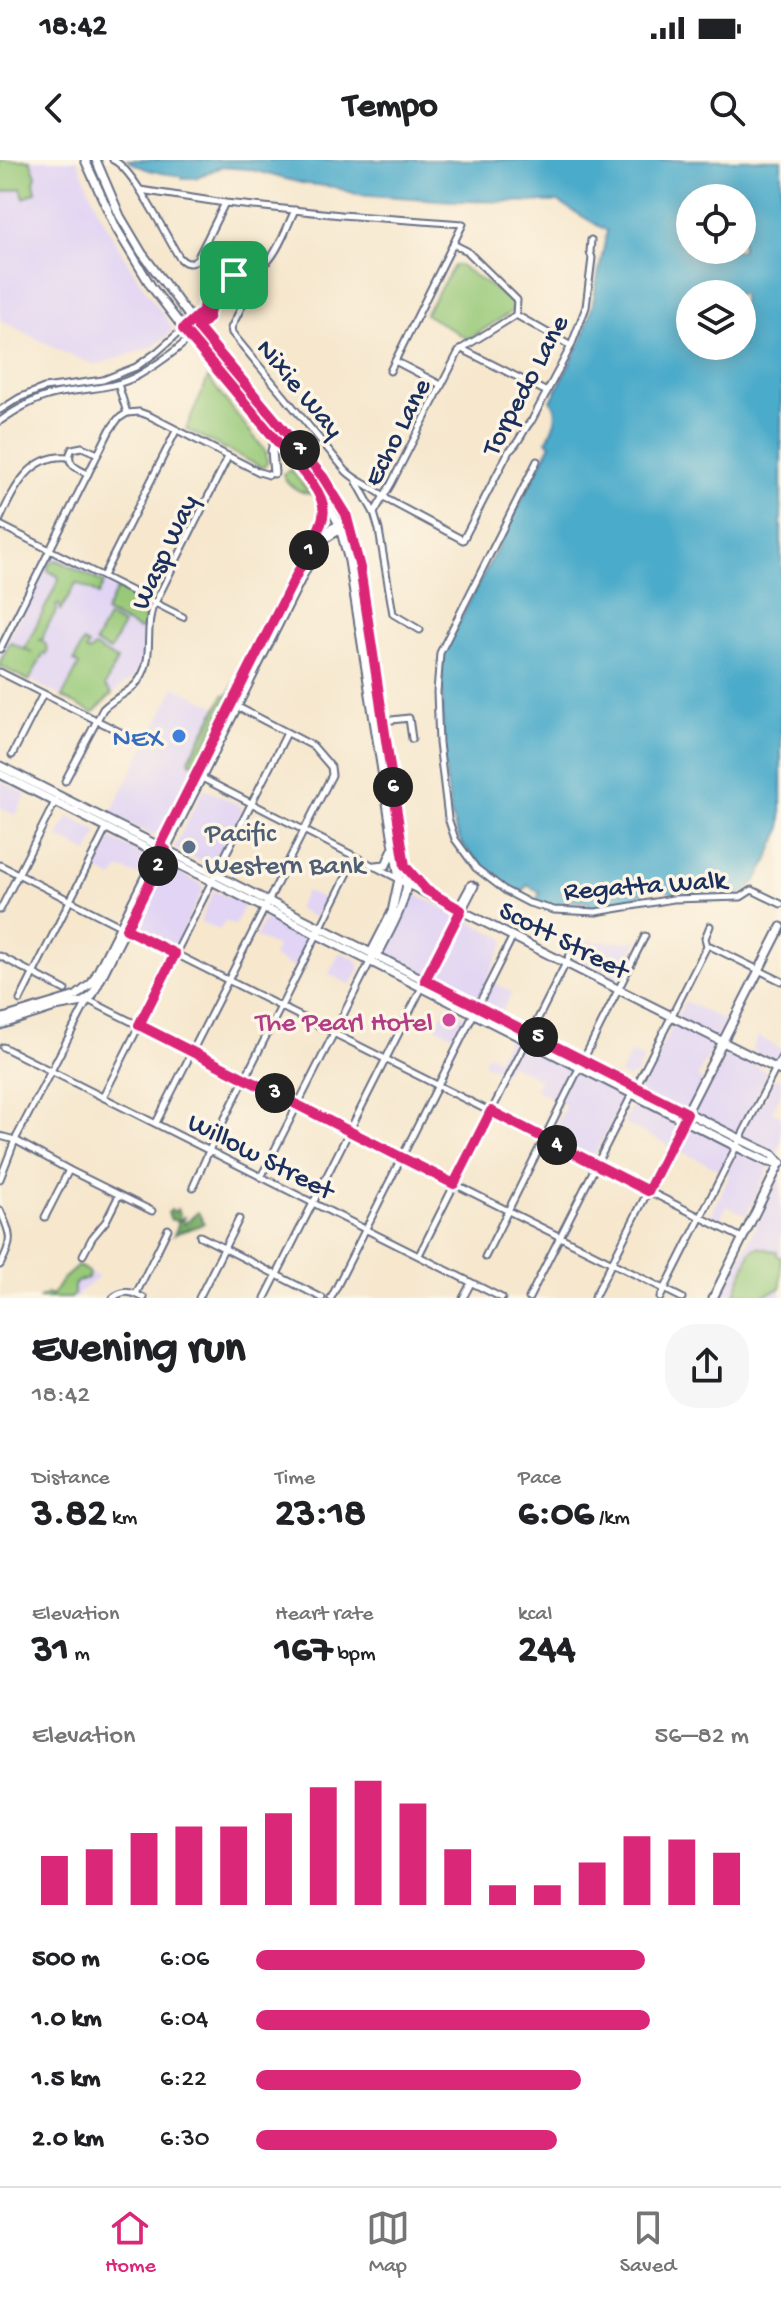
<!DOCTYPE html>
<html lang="en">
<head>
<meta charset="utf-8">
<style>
  body { margin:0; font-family:"Gochi Hand",sans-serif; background:#f6f6f6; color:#202124; height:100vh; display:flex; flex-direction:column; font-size:30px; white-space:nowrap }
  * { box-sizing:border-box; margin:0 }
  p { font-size:26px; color:#757577 }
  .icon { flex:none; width:44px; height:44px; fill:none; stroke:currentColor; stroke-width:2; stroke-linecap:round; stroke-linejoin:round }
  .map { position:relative; height:1138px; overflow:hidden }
  .panel { display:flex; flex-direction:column; background:#fff; flex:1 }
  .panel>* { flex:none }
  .buttons { position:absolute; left:676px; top:24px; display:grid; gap:16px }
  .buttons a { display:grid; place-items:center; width:80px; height:80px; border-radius:50%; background:#fff; box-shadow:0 4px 20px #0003; font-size:40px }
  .pin { position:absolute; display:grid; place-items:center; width:68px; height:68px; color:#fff; margin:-34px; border-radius:16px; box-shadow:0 4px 12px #0006 }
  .km { position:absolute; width:40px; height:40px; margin:-20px; border-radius:50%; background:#222; color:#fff; font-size:22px; line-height:40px; text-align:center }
  .round { display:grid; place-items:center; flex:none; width:84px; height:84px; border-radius:32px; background:#f6f6f6 }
  .head { display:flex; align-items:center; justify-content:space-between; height:136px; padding:0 32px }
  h1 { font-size:44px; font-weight:800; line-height:60px }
  .stats { display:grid; grid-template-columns:repeat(3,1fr); gap:12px; height:136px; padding:8px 32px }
  .stats div { display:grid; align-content:center }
  .stats b { font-size:40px; font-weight:800 }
  .stats small { font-size:22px; font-weight:400 }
  .stats p { font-size:22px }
  .chart { height:224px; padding:16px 32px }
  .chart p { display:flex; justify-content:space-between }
  .chart svg { width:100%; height:144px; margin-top:8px; stroke:#db2777; stroke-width:6 }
  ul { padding:0 32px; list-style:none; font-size:26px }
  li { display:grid; grid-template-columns:128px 96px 1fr; align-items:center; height:60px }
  li i { height:20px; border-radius:10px; background:#db2777 }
  .status { display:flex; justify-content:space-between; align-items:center; height:56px; padding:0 40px; background:#fff; direction:ltr }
  .status svg { height:22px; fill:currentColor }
  header { display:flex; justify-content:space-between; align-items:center; height:104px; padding:0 32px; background:#fff; font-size:36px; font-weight:800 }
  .dock { display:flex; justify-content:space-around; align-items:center; height:112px; border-top:2px solid #e0e0e0; background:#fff; font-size:22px; color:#757577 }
  .dock a { display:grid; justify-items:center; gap:4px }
  .dock .current { color:#db2777 }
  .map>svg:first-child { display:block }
</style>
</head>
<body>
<div class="status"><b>18:42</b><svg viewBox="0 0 49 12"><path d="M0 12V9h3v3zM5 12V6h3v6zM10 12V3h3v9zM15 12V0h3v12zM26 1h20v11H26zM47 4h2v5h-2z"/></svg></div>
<header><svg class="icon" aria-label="back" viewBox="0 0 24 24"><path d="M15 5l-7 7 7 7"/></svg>Tempo<svg class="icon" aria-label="search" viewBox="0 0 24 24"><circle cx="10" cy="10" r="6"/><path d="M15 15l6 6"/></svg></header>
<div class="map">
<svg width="781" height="1138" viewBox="0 0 781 1138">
  <rect width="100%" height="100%" fill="#fcf5e5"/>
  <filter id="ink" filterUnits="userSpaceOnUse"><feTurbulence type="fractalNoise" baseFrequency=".0125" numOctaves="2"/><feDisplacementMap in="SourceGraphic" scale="16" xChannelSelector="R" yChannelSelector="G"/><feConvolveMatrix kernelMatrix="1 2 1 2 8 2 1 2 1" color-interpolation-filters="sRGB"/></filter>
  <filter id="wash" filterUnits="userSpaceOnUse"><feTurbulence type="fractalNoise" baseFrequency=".006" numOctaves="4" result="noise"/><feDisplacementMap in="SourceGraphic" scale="32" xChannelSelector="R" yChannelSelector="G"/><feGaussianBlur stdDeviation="1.8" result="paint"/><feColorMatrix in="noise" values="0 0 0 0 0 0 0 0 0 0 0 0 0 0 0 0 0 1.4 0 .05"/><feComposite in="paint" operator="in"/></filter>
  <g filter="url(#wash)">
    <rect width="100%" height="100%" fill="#f6e7cd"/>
    <g fill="#e1d4f4">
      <polygon points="0,0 77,0 97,47 117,85 144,128 172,167 172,172 153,187 96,205 67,194 0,160"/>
      <polygon points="52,393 150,443 144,452 146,480 139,509 132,519 107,537 95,553 0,505 0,495"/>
      <polygon points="175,527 223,550 161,670 153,675 110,654"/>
      <polygon points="0,621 26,634 16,655 0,648"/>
      <polygon points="204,628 241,646 242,651 214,704 210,706 174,688"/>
      <polygon points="68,656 95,670 97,674 88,693 58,677"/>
      <polygon points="113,679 145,697 146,702 138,716 120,708 113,718 95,708 107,680"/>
      <polygon points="164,706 201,724 203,729 177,782 171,785 133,767"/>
      <polygon points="214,731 245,744 235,765 225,761 219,770 200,761"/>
      <polygon points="306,731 324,739 315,758 297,749"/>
      <polygon points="412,734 415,734 503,778 505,782 487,819 512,832 501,853 385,794"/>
      <polygon points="270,758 304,774 306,778 307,782 294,808 273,797 277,787 256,777 263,761"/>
      <polygon points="639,779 618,820 575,799 582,781 630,782"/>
      <polygon points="340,792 358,801 360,809 351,825 329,814"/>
      <polygon points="685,841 725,861 697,918 711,923 725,894 730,893 766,911 767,915 754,941 761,945 774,920 781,917 781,934 772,951 781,956 781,984 746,1055 727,1046 720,1060 711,1055 730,1015 623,963"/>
      <polygon points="446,846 462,854 465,858 456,877 436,867"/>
      <polygon points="758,876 781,889 781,905 752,890"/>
      <polygon points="508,877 622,933 623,941 595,993 590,995 554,977 552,972 566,945 535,930 539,919 510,904 504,913 483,903 487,894 498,898"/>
      <polygon points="631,892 644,899 636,914 628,918 620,914"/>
      <polygon points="781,1015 781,1138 720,1138 761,1056"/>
      <polygon points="78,1106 99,1117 79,1133 77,1138 40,1138 47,1134 52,1136 62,1120"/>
    </g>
    <g fill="#98c978" stroke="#5a7c6b" stroke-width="2">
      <polygon points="0,0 30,0 36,16 34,22 36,32 24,38 21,28 0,33"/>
      <polygon points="459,105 511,141 513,151 468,179 425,154 454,106"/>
      <polygon points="208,218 266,292 267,303 263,308 186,269"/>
      <path d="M290,310h1l19,24c-11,-2 -24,-9 -27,-20z"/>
      <path d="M57,400l47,23 -6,12 -6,-5 -16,-7 -15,27 -2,-6 -3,1 1,6c-4,5 -14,22 -14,28l-3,1 5,3 3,8 -2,4 -2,-2 -15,28 -29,-15v-4l10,-20 22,11 -7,-5 34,-68 -1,-4 -11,-6 4,-8z"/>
      <polygon points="117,429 148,445 144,468 138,469 105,452"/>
      <polygon points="108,457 123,465 110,491 95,483"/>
      <polygon points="83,482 88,485 86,490 89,492 94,487 117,500 105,526 112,534 93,553 62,537 79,505 74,501"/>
      <polygon points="758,1087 777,1092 777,1096 781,1097 781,1128 761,1136 735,1133 751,1091"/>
      <polygon points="78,1106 89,1112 88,1118 78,1121 74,1126 74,1134 71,1138 40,1138 47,1134 52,1136 62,1120"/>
    </g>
    <g fill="#7aad68" stroke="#4a6e63" stroke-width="2">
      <polygon points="252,488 254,490 202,592 197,602 190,603 189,599 224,535 229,534"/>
      <path d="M177,1049l3,5 -2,7 7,-5 -3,5 2,3 14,-12 6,11c-11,7 -22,7 -30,12l4,-10 -3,-5h-4l-3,-7 3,-3 4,2z"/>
    </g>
    <path fill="#4cabca" stroke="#346d94" stroke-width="2" fill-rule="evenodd" d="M127,0h654v669c-10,21 -19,56 -42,66l-59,2 -32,-16 -9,18 -50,10 -1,-7 -20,-1 -1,8 -31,-7 4,-10 -13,-7 -6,10 -4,-1 -26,-18 -12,-12 -17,-20 -6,-13 -5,-16 -8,-61 -1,-99 109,-211 -4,-3c6,-14 14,-27 4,-40l32,-64 9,-30 15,-76 -49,-29 -105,-1 -97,-7 -22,-7 -33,-4 -53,-14 -27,-2 -26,11h-13v-2c-22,-3 -35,-4 -55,-16zM690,38h52v52h-52zM690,134h52v52h-52z"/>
  </g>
  <g filter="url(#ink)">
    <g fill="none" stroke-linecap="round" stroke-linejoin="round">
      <g stroke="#686f85" stroke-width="9">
        <g id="minor">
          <path d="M113,0c20,8 53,76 66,97 5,6 12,9 18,2l28,-56"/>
          <polyline points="140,30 225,43 341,55 463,64 390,211"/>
          <polyline points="453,84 467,91 517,140 516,155 571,186"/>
          <path d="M234,115l8,31 -11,22 1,5 114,138c13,13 30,16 42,29l75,40 46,-89c10,-6 14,-22 23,-31l39,-74 15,-39 6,-49 -2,-6 1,-12"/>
          <polyline points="462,189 547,232"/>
          <polyline points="395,201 441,225"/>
          <polyline points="118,224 127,253"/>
          <path d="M0,250l19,-12 25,-10 59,-8 33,-13 21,-15 43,-38c5,-9 2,-20 9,-29 13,-16 44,-9 59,-24 11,-11 20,-37 27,-51"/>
          <polyline points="127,253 139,252 150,256 259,312 269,315"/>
          <path d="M0,261c17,-12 35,-23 55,-27 30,-6 57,-4 84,-19 21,-12 53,-35 67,-55 6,-7 4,-15 6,-23 2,-11 13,-16 21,-22"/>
          <polyline points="537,301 440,493 437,532 439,583 448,658 455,679 476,708 506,731 529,743 554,750 596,752 673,739 741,737 752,730 781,744"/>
          <path d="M88,314c-11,-5 -24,-11 -16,-25l10,-2 16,7"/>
          <polyline points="357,322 374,353"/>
          <path d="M0,359c14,-30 30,-66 69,-62"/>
          <polyline points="0,365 183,457"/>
          <polyline points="103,416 176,271"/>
          <polyline points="420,470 393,454 379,370 374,353 391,324 458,193 461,189 516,155"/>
          <polyline points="0,489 110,270 118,259 127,253"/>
          <polyline points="0,512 140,582"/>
          <polyline points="383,561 409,558 412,579"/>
          <polyline points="12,595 43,534"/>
          <polyline points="202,618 399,719"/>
          <path d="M65,621l38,-72c10,-10 23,-15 32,-24 21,-23 9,-50 17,-76l76,-152"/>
          <polyline points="0,705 120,766"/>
          <polyline points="458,748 471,724"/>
          <polyline points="0,750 56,640"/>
          <polyline points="462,751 475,726"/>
          <polyline points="126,769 742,1078"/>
          <polyline points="707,786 710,786 781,821"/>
          <polyline points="0,796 65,830"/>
          <polyline points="20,840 106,669"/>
          <polyline points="3,887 502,1138"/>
          <polyline points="103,937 287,573"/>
          <polyline points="156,963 332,615 331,607 313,586 236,546"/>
          <polyline points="0,976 15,980 69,1010 152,1051"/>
          <polyline points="261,1017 370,802"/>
          <polyline points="0,1019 15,980 88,840 682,1138"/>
          <polyline points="193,1027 212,984 356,697"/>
          <path d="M0,1050c11,25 14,30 0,55"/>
          <polyline points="45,1057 69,1010"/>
          <polyline points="200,1076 322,1138"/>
          <polyline points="83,1095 92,1078 106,1061 119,1035"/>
          <polyline points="419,1095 575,785"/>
          <polyline points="485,1097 645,776"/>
          <polyline points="136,1134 168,1069"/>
          <path d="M113,1138c11,-9 19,-6 31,0"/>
          <polyline points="199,1138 239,1059"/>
          <polyline points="265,1138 461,750"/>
          <polyline points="331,1138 513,776"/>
          <polyline points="463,1138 471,1123"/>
          <polyline points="529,1138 707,786 705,778 710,766"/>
          <polyline points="594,1138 684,960"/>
          <polyline points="660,1138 781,898"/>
        </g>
      </g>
      <g stroke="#686f85" stroke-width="11">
        <g id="major">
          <polyline points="85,0 116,68 151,126 180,164 325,339 339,364 349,401 399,719 392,752 373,789 374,794 370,802"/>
          <path d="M96,0l24,56 22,37 56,75 125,149 23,37 14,54 47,316c-4,25 -17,46 -28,68l-5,2"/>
          <polyline points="274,313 272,291 275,279"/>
          <polyline points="314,378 325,353 322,341"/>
          <polyline points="0,606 740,979 773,995 780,1003"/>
          <polyline points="0,614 749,993 768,1002 781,1003"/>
          <polyline points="375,706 386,705 392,691"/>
          <polyline points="407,709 425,730"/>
          <polyline points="404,722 781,911"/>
          <polyline points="0,859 76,836 92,823 307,394 321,374 342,363"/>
          <polyline points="0,865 55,847 83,842 92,836 315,391 326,378 344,367"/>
          <polyline points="686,954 781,767"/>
          <polyline points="713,1138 780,1003"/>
        </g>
      </g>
      <use href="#minor" stroke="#fff" stroke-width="5"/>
      <use href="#major" stroke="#fff" stroke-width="7"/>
    </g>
  </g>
  <g fill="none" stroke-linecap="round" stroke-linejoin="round" filter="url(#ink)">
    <g stroke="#fff" stroke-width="16">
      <path id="route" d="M234,115l-19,15 -7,28 -10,10 125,149 23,37 14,54 45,298 21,24 35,20 -36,70 262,133 -39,78 -157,-80 -37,73 -315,-159 36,-71 -49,-25 40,-79 -6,-4 147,-292c12,-31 28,-39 5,-71l-129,-154 20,-18c2,-25 5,-34 31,-36z"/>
    </g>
    <use href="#route" stroke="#db2777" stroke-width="10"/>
  </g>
  <circle fill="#3f7fe0" stroke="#fcf5e5" stroke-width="3" cx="179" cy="576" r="8"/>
  <circle fill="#5c6f8a" stroke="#fcf5e5" stroke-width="3" cx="189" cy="687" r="8"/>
  <circle fill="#d1479c" stroke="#fcf5e5" stroke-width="3" cx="449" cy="860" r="8"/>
  <g text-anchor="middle" stroke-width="7" stroke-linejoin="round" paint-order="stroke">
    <g font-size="28" fill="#1b2f5e" stroke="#fcf5e5">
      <text transform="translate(523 224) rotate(-62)" y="10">Torpedo Lane</text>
      <text transform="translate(302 227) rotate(50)" y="10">Nixie Way</text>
      <text transform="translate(395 271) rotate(-63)" y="10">Echo Lane</text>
      <text transform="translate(162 391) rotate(-65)" y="10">Wasp Way</text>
      <text transform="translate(645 723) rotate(-4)" y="10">Regatta Walk</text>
      <text transform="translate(565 778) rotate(27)" y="10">Scott Street</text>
      <text transform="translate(262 994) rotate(27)" y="10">Willow Street</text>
    </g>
    <g font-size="28" fill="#366cbe" stroke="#fcf5e5" text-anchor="end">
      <text x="163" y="586">NEX</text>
    </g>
    <g font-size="28" fill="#4e5e75" stroke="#fcf5e5" text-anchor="start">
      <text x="205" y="681">Pacific<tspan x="205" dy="32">Western Bank</tspan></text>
    </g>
    <g font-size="28" fill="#b23c85" stroke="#fcf5e5" text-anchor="end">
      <text x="433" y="870">The Pearl Hotel</text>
    </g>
  </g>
</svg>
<div class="buttons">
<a><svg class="icon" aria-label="locate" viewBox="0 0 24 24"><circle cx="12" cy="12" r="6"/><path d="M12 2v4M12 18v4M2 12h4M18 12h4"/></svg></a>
<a><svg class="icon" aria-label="layers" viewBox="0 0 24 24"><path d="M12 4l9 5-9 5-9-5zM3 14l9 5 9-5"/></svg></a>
</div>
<div class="pin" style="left:234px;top:115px;background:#1e9e55"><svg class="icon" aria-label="arrive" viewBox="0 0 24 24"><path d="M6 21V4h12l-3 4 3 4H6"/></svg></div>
<b class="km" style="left:309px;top:390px">1</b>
<b class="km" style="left:158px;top:706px">2</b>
<b class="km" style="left:275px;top:933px">3</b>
<b class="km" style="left:557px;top:985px">4</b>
<b class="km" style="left:538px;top:877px">5</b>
<b class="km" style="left:393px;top:627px">6</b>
<b class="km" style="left:300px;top:290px">7</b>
</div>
<section class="panel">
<div class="head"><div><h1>Evening run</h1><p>18:42</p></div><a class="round"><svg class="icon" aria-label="share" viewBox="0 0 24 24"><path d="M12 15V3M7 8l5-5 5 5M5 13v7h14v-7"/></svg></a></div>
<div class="stats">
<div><p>Distance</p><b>3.82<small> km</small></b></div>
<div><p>Time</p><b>23:18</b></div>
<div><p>Pace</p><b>6:06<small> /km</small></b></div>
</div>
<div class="stats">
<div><p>Elevation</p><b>31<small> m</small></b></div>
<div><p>Heart rate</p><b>167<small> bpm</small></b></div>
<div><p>kcal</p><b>244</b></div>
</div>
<div class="chart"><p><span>Elevation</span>56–82 m</p>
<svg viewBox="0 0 160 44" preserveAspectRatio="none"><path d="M5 44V29M15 44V27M25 44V22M35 44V20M45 44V20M55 44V16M65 44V8M75 44V6M85 44V13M95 44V27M105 44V38M115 44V38M125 44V31M135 44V23M145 44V24M155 44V28"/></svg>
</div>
<ul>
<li><b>500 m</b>6:06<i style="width:79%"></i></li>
<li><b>1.0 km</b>6:04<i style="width:80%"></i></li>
<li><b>1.5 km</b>6:22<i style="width:66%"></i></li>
<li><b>2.0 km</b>6:30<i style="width:61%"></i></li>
</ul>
</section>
<nav class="dock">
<a class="current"><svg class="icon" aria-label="home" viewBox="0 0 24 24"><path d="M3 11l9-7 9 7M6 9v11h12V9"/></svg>Home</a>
<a><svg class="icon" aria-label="map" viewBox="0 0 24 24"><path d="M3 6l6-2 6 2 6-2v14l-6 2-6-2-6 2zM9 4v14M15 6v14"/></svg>Map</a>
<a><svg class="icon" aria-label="saved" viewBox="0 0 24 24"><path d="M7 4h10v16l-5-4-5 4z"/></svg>Saved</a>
</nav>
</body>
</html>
